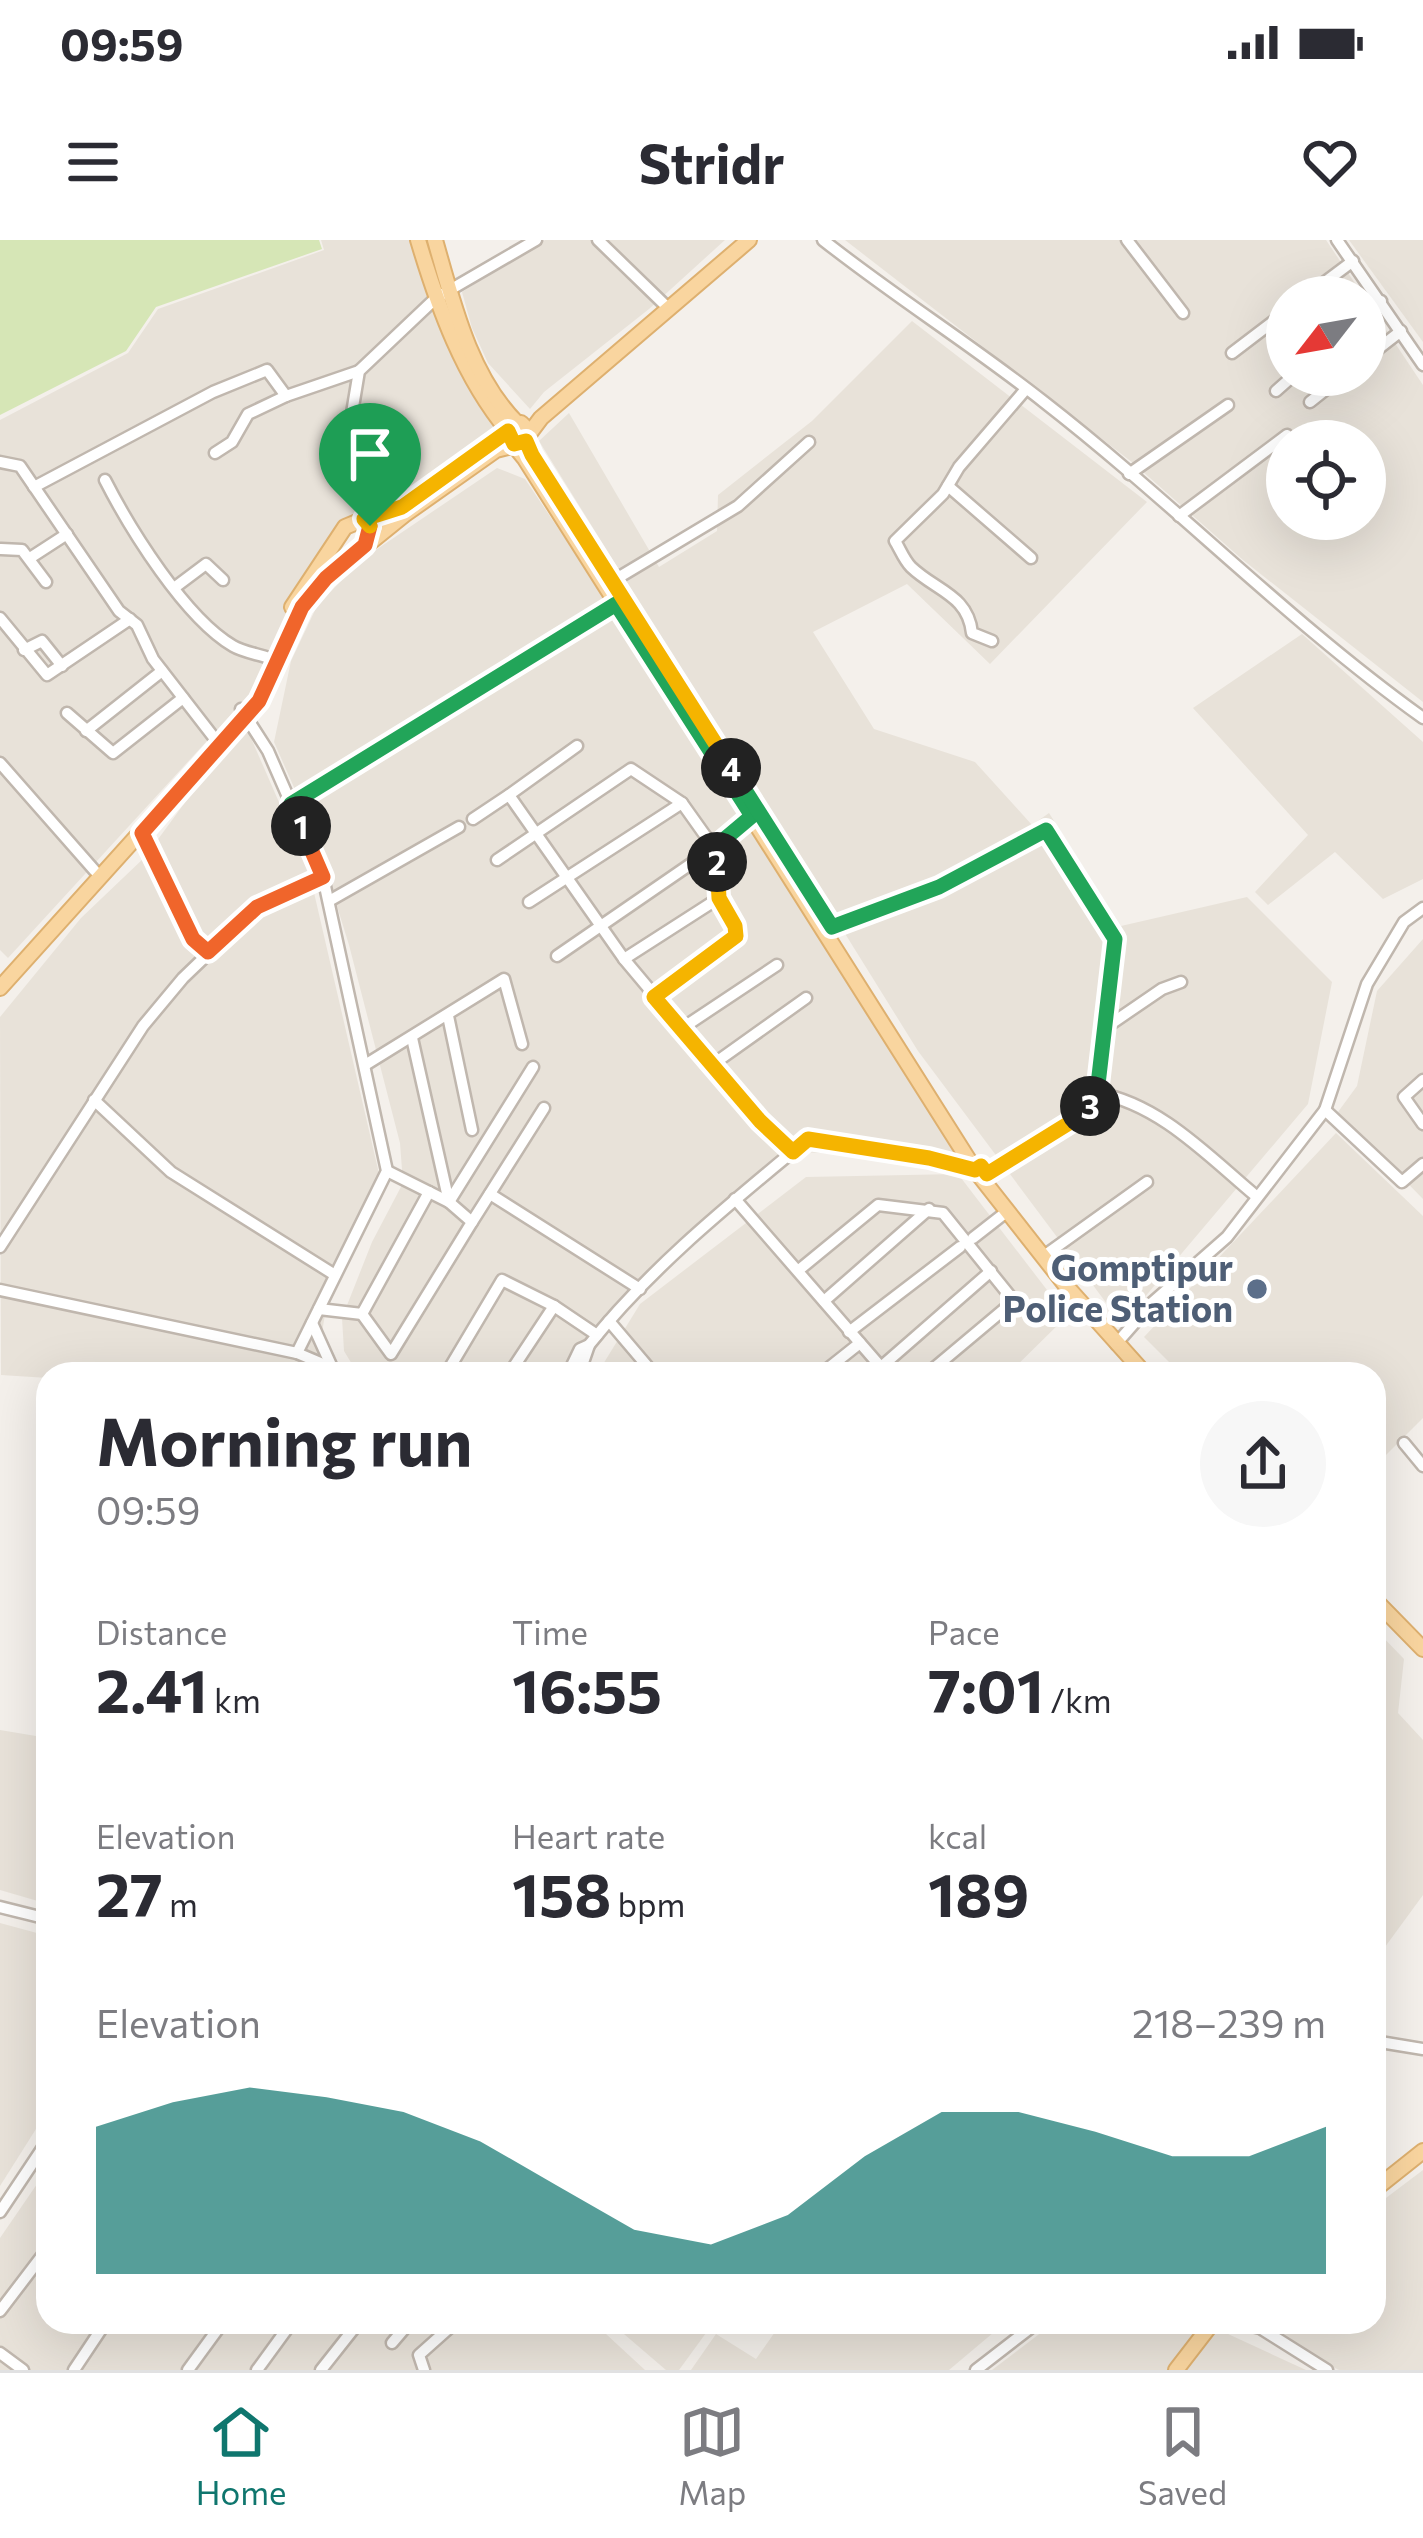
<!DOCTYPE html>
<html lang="en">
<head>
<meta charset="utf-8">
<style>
  body { margin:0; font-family:Commissioner,sans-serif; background:#f7f7f7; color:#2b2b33; height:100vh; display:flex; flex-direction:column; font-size:45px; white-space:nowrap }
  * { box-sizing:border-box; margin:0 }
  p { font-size:39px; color:#7c7c81 }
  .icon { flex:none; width:66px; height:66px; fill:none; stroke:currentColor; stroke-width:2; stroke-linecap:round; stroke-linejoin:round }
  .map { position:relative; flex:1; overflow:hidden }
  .details { position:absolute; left:36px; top:1122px; width:1350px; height:972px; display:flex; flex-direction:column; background:#fff; border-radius:36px; box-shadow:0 12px 48px #0002 }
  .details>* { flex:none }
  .needle { width:78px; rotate:239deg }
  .tools { position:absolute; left:1266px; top:36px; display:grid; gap:24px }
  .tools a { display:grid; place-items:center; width:120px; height:120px; border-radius:50%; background:#fff; box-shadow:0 12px 48px #0002; font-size:60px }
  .pin { position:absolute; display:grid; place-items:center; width:102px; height:102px; color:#fff; margin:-123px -51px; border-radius:50% 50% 50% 0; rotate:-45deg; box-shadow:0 0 12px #0007 }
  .pin .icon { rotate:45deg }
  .km { position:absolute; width:60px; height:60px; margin:-30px; border-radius:50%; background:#222; color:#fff; font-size:33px; line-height:60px; text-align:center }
  .round { display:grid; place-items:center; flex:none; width:126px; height:126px; border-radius:63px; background:#f7f7f7 }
  .summary { display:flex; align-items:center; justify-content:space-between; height:204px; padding:0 60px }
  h1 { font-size:66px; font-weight:700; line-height:90px }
  .metrics { display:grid; grid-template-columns:repeat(3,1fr); gap:18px; height:204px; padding:12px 60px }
  .metrics div { display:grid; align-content:center }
  .metrics b { font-size:60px; font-weight:700 }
  .metrics small { font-size:33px; font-weight:400 }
  .metrics p { font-size:33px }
  .chart { height:336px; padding:24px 60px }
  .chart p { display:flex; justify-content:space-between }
  .chart svg { width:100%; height:216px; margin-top:12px; fill:#0f766e; opacity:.7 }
  .status { display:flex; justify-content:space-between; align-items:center; height:84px; padding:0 60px; background:#fff; direction:ltr }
  .status svg { height:33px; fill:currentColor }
  header { display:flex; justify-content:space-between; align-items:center; height:156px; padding:0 60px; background:#fff; font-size:54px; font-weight:700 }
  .dock { display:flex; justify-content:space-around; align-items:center; height:168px; border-top:3px solid #e1e1e2; background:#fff; font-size:33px; color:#7c7c81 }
  .dock a { display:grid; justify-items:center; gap:6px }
  .dock .active { color:#0f766e }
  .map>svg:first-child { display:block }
</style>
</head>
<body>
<div class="status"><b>09:59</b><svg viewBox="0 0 49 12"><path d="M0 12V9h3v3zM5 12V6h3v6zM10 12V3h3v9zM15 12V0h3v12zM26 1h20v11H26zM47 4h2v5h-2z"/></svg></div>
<header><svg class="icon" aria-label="menu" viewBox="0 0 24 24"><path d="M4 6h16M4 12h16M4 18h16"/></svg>Stridr<svg class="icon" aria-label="heart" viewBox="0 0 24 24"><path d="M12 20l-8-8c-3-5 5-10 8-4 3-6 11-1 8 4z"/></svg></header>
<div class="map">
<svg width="1423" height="2130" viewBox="0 0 1423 2130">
  <rect width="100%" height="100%" fill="#f4f0eb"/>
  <g fill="#e8e2d9" fill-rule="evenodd">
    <polygon points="321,0 410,0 496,192 399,262 358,276 292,363 250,454 8,718 0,710 0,180 128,113 158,69 324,10"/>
    <polygon points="545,0 725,0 649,69 544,152 530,169 488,123 472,88 462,52"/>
    <path d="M845,0h481l97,145v317l-180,-142 -110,-97zM1287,57h78v78h-78zM1287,201h78v78h-78z"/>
    <polygon points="1349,0 1423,0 1423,102"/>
    <polygon points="912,81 1147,262 990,424 907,344 813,392 874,489 975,522 1032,585 1049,573 1121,686 1247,657 1332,742 1308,864 1122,1084 918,811 539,201 569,173 659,327 717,291 718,255 812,181"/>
    <polygon points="497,228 525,239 652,428 961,921 803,912 598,1083 574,1134 358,1134 344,1111 342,1078 372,1002 403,943 400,903 349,705 315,595 274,502 291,421 317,366 361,320"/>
    <polygon points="1302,394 1423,502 1423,639 1383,659 1335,612 1268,665 1255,652 1308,595 1193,468"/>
    <polygon points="244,482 309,631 380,938 333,1024 322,1093 339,1134 48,1134 48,1138 1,1135 0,777 81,678 145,617"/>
    <polygon points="1423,699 1423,959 1338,872 1357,846 1377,751"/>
    <polygon points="1336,893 1423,976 1423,1178 1374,1227 1374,1134 1181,1134 1144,1097"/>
    <polygon points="958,934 1067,1076 1008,1134 597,1134 640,1064 806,937"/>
    <polygon points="1374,1388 1404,1419 1398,1473 1423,1500 1423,1655 1374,1722"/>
    <polygon points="0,1490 48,1498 48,1664 0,1650"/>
    <polygon points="0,1683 48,1696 48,1870 0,1946"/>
    <polygon points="48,1928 48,2082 593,2082 645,2130 0,2130 0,1998"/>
    <polygon points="1423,1930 1423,2130 1339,2130 1244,2082 1374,2082 1374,1967"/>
    <polygon points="610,2082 714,2082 679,2130 666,2130"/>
    <polygon points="782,2082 1006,2082 949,2130 691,2130 716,2094 756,2119"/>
    <polygon points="1055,2082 1202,2082 1306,2130 992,2130"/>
  </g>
  <polygon fill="#d6e6b6" points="0,0 319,0 322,9 156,67 126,111 0,175"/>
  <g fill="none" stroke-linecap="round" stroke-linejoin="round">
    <g stroke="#c0b7ae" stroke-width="15">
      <g id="minor">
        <polyline points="598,0 665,65"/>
        <path d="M823,0c72,57 149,105 221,162 130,101 245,220 379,316"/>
        <polyline points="1127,0 1183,73"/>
        <polyline points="1337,0 1423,125"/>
        <polyline points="1305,57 1353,21"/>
        <polyline points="1365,75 1381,61"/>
        <polyline points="1232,113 1287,71"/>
        <polyline points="1365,119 1401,91"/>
        <polyline points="1276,151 1294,135"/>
        <polyline points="1310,162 1344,135"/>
        <polyline points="215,213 232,202 248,174 286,156"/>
        <polyline points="0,222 20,226 119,371 137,385 153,419 215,499"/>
        <polyline points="1129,234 1228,165"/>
        <path d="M105,240c25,49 80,138 128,166 10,6 25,8 36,12"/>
        <polyline points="948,246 1031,318"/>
        <polyline points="34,247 213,152 267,130 286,156 359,131"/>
        <polyline points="1179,276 1287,195"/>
        <polyline points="364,279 349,191 359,131 436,58 536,0"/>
        <polyline points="1,309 22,310 46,342"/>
        <polyline points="30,318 67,294"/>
        <polyline points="611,342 738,266 809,202"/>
        <polyline points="174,348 206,324 223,340"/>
        <polyline points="0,378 47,435 130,379"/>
        <path d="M992,401l-20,-8c-4,-38 -36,-42 -61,-66 -7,-7 -11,-18 -16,-26l48,-47 16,-27 67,-78"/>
        <polyline points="24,410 42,401 62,426"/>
        <polyline points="241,469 268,511 323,637 387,931 297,1113"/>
        <polyline points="67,473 113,513 183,458"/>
        <polyline points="86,491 162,431"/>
        <polyline points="0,523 95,631"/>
        <polyline points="509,555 577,506"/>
        <polyline points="291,564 616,364"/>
        <polyline points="473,579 509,555 624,719 760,881 793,912"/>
        <polyline points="142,593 193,699 208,712"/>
        <polyline points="497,620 631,529 682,563 714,608 719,658 738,693 654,757"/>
        <polyline points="329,661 459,587"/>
        <polyline points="529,662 682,563"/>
        <polyline points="832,687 939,647 1046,590 1115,699 1102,790"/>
        <polyline points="557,716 714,608 752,576"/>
        <polyline points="624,719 719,658"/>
        <polyline points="448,776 472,890"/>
        <polyline points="681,789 777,725"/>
        <polyline points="365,825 504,739 522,804"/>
        <polyline points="712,825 806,758"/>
        <polyline points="1423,840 1404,857 1423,884"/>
        <path d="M1097,853c63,11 111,63 159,103"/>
        <polyline points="94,860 171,932 335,1035"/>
        <polyline points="1325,870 1402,942 1423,924"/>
        <polyline points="987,934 1087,871 1097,853 1102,790 1162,749 1181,742"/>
        <polyline points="429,952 449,962 533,827"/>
        <polyline points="490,954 640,1049"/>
        <polyline points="735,959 887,1134"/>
        <polyline points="472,982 544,868"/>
        <polyline points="973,998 1005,973"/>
        <polyline points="0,1007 143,786 183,738 257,667 323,637"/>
        <polyline points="1048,1013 1147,942"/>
        <polyline points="800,1029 878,965 943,973 1014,1061 927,1134"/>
        <polyline points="0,1050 297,1113 330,1127"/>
        <polyline points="824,1061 929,969"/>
        <polyline points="319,1069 362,1074 429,952 387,931"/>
        <polyline points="362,1074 391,1114 472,982 449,962 412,798"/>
        <polyline points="609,1081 654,1134"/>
        <polyline points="312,1083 335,1134"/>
        <polyline points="849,1092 960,1007"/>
        <polyline points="1116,1104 1153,1062 1227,997 1325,870 1367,744 1404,682 1423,668"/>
        <polyline points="881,1127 991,1031"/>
        <polyline points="446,1134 502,1040 554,1066 597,1095"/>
        <polyline points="509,1134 554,1066"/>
        <path d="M568,1134l12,-25 9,-4c62,-78 142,-142 219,-206l121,19 46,12 6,-5"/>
        <polyline points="579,1134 589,1105"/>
        <polyline points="821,1134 860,1103"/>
        <polyline points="1404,1203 1423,1226"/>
        <polyline points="0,1667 48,1679"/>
        <polyline points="1374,1801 1423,1809"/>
        <polyline points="0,1972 48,1900"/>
        <polyline points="0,2071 48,2008"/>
        <polyline points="1235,2082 1260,2088 1327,2130"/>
        <polyline points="392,2103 410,2082"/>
        <polyline points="0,2113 23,2130"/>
        <polyline points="74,2130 106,2082"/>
        <polyline points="188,2130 223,2082"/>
        <polyline points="257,2130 292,2082"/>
        <polyline points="321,2130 359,2082"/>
        <polyline points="424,2130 419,2115 456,2082"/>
        <polyline points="976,2130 1038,2082"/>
      </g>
    </g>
    <g stroke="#deb06f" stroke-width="18">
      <g id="major">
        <path d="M418,0c20,67 45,137 90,191l-29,20"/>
        <path d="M435,0c18,63 35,136 82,183"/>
        <polyline points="529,194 541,178 749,0"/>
        <polyline points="292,367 345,287 412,259"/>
        <polyline points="0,748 259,461 302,367 326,338 404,275 496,210 524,203 529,191 521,183 509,188 509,199 525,219 975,930 1067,1047 1145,1134"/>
        <polyline points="1374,1359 1423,1409"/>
        <polyline points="1374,1950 1423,1911"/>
        <polyline points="1176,2130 1213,2082"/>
      </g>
    </g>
    <use href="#minor" stroke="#fff" stroke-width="10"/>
    <use href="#major" stroke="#f9d59f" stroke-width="14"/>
  </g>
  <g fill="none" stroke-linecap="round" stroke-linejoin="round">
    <g stroke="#fff" stroke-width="24">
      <polyline id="split-1" points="301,586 323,637 257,667 208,712 193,699 142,593 259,461 302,367 326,338 365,305 370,286"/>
    </g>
    <g stroke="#fff" stroke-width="24">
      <polyline id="split-2" points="301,586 291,564 616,364 752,576 714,608 717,622"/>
    </g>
    <g stroke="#fff" stroke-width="24">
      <polyline id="split-3" points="717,622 719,658 735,686 736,696 654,757 760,881 793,912 808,899 929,918 975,930 981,926 987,934 1087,872 1090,866"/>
    </g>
    <g stroke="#fff" stroke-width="24">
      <polyline id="split-4" points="731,528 832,687 939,647 1046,590 1115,699 1097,853 1090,866"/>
    </g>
    <g stroke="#fff" stroke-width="24">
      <polyline id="split-5" points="370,286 364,279 402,267 508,191 514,204 526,201 532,215 731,528"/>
    </g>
    <use href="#split-1" stroke="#f0652b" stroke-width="15"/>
    <use href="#split-2" stroke="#22a559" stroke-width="15"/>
    <use href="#split-3" stroke="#f5b400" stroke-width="15"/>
    <use href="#split-4" stroke="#22a559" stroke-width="15"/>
    <use href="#split-5" stroke="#f5b400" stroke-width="15"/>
  </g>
  <circle fill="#5c6f8a" stroke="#fff" stroke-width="4.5" cx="1257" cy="1049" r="12"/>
  <g text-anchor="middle" stroke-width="10" stroke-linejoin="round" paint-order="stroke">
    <g font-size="36" font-weight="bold" fill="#4e5e75" stroke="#fff" text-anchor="end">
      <text x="1233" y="1041">Gomptipur<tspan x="1233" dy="41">Police Station</tspan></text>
    </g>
  </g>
</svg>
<div class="tools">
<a><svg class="needle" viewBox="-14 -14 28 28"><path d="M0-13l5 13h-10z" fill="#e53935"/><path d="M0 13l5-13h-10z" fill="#7c7c81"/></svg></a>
<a><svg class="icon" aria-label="locate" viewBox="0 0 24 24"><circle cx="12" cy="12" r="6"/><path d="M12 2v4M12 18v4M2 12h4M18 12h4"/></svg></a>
</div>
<div class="pin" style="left:370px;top:286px;background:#1e9e55"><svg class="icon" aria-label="arrive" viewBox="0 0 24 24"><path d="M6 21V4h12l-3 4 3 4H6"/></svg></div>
<b class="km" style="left:301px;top:586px">1</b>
<b class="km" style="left:717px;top:622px">2</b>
<b class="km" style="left:1090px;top:866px">3</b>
<b class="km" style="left:731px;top:528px">4</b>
<section class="details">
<div class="summary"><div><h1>Morning run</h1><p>09:59</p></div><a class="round"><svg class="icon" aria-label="share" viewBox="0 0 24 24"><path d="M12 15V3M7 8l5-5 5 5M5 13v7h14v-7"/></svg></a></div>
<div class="metrics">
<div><p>Distance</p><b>2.41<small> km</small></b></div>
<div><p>Time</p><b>16:55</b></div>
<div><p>Pace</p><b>7:01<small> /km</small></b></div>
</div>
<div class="metrics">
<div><p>Elevation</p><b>27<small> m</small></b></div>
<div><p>Heart rate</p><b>158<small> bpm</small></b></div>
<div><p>kcal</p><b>189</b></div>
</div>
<div class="chart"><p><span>Elevation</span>218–239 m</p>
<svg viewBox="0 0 160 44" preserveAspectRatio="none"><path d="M0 44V14L10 9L20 6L30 8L40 11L50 17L60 26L70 35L80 38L90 32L100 20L110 11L120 11L130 15L140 20L150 20L160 14V44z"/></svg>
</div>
</section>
</div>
<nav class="dock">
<a class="active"><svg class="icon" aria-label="home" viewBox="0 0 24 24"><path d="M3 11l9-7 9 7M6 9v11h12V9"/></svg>Home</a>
<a><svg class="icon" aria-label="map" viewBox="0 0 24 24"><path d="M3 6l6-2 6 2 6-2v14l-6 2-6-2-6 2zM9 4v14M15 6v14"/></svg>Map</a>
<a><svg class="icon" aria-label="saved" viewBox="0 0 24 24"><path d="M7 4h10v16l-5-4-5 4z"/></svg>Saved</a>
</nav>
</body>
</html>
